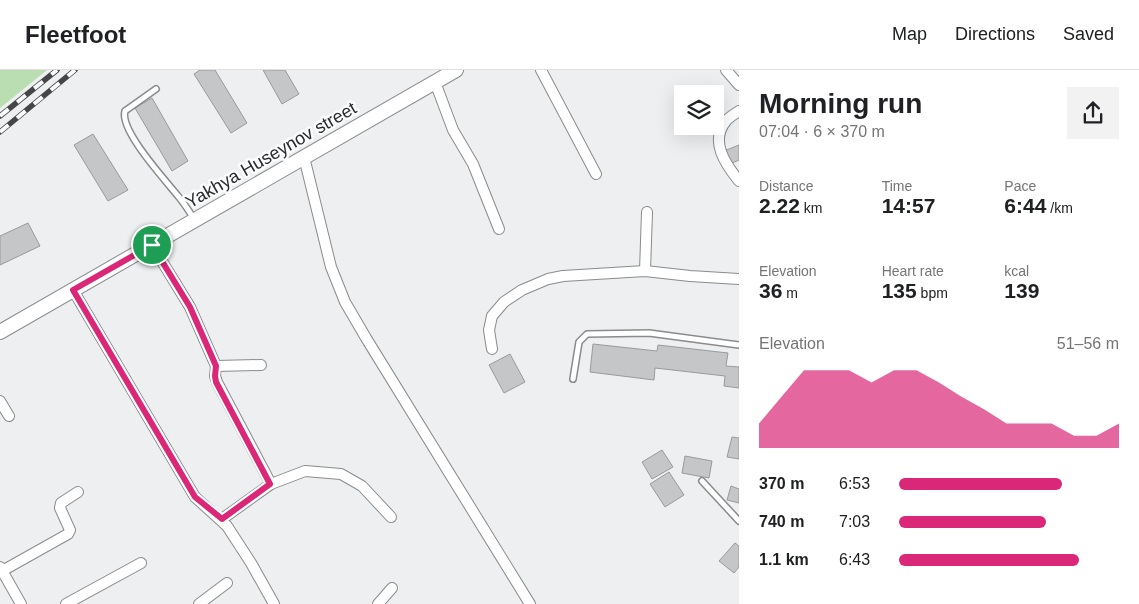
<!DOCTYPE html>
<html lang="en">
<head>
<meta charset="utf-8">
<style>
  body { margin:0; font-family:Helvetica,sans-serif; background:#f2f2f2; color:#202124; height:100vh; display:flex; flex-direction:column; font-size:19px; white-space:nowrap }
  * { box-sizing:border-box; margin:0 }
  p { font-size:16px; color:#757577 }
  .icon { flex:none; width:28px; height:28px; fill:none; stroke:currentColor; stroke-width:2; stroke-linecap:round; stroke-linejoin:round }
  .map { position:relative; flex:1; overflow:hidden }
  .sheet { display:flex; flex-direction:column; background:#fff; width:400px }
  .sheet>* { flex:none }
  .controls { position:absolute; left:674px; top:15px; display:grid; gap:10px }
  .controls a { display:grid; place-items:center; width:50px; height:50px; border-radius:0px; background:#fff; box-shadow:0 5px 20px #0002; font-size:25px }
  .pin { position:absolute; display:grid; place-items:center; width:42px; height:42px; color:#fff; margin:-21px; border:2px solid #fff; border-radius:50%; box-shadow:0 1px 5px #0007 }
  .round { display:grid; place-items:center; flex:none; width:52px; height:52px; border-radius:0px; background:#f2f2f2 }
  .summary { display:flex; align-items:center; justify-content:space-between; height:85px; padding:0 20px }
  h1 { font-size:28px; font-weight:800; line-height:38px }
  .stats { display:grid; grid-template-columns:repeat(3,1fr); gap:8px; height:85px; padding:5px 20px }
  .stats div { display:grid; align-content:center }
  .stats b { font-size:21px; font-weight:800 }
  .stats small { font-size:14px; font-weight:400 }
  .stats p { font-size:14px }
  .chart { height:140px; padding:10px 20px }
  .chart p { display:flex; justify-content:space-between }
  .chart svg { width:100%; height:90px; margin-top:5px; fill:#db2777; opacity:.7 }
  ul { padding:0 20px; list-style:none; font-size:16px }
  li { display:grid; grid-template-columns:80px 60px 1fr; align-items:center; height:38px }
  li i { height:12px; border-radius:6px; background:#db2777 }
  header { display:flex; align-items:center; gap:30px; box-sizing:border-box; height:70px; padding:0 25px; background:#fff; border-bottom:1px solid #e0e0e0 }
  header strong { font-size:24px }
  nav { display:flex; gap:28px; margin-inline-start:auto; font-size:18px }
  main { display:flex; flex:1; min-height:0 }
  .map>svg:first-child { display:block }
</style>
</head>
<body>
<header>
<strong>Fleetfoot</strong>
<nav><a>Map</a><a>Directions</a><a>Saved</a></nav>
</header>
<main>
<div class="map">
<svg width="739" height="534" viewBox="0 0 739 534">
  <rect width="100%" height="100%" fill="#eeeff0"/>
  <polygon fill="#baddb1" points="0,0 47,0 0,38"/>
  <g fill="#c5c6c7" stroke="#999a9b">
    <polygon points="200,0 215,0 247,53 231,63 194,4"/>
    <polygon points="263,0 285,0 299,24 282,34"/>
    <polygon points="152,28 188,91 172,101 135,38"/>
    <polygon points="93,64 128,120 108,131 74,75"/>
    <polygon points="739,75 739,90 730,94 724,81"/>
    <polygon points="28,153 40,176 0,195 0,166"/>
    <polygon points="593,274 657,281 658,275 728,283 726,296 739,297 739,318 724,316 725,306 655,298 654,310 590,302"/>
    <polygon points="510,284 525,312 504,323 489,295"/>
    <polygon points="732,367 739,368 739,389 727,387"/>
    <polygon points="662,380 673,397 652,409 642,392"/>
    <polygon points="685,386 712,391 709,408 682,403"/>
    <polygon points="669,402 684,425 665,437 650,414"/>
    <polygon points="731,416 739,419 739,433 727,430"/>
    <polygon points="735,473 739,476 739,497 734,503 719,491"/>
  </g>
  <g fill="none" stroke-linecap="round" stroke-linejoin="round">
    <g stroke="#8a8b8c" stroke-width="8">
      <g id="lane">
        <path d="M156,19l-31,22c-6,19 41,70 53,85 6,7 11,15 16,23"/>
        <polyline points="573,309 579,272 587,264 649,263 739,275"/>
        <polyline points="702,411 739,451"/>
      </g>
    </g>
    <g stroke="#8a8b8c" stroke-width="12">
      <g id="street">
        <polyline points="541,0 596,104"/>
        <polyline points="726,0 739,15"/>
        <polyline points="435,12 453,60 473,94 499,159"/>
        <path d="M739,41c-4,3 -10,6 -13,10 -17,20 0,44 13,60"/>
        <polyline points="304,87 331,197 345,232 366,268 530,534"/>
        <polyline points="152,175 190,237 216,296 215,306 217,312 271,414"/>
        <polyline points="645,201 647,142"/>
        <polyline points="73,220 195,427 227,456 251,493 274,534"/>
        <polyline points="492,279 489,260 492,246 504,232 522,220 548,209 563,206 645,201 690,206 739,209"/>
        <polyline points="216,296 261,295"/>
        <polyline points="0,331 9,346"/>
        <polyline points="222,449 271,414 305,401 341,404 362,416 391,447"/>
        <polyline points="0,497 21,534"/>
        <polyline points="2,501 68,464 70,460 60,438 61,433 78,422"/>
        <polyline points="66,534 141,493"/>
        <polyline points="199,534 227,513"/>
        <polyline points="378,534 392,518"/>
      </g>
    </g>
    <g stroke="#8a8b8c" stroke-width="16">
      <polyline id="secondary" points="0,262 456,0"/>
    </g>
    <use href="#lane" stroke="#fff" stroke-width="5"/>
    <use href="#street" stroke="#fff" stroke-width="10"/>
    <use href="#secondary" stroke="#fff" stroke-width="14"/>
    <g stroke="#454646" stroke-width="5.5">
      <g id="rail">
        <polyline points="0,46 57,0"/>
        <polyline points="0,62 75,0"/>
      </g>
    </g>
    <use href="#rail" stroke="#fbfcfd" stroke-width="4" stroke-dasharray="11" stroke-linecap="butt"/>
  </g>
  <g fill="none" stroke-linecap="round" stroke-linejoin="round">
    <g stroke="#fff" stroke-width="10">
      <polygon id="route" points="152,175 190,237 216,296 215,306 216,312 270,414 222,449 195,427 73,220"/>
    </g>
    <use href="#route" stroke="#db2777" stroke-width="6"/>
  </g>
  <g text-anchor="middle" stroke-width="5" stroke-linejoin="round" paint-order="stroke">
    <g font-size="18" fill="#2a2b2b" stroke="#fbfcfd">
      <text transform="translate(271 85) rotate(-30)" y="6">Yakhya Huseynov street</text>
    </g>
  </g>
</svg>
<div class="controls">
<a><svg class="icon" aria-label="layers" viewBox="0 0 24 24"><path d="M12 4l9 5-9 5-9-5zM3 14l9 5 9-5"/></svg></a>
</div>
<div class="pin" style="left:152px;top:175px;background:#1e9e55"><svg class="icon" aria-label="arrive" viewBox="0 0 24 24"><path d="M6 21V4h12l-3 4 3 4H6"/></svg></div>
</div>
<section class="sheet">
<div class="summary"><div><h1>Morning run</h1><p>07:04 · 6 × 370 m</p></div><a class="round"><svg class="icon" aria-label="share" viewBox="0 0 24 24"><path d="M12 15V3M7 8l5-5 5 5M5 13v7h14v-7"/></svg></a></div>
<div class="stats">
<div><p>Distance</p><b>2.22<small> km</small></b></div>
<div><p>Time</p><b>14:57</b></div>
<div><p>Pace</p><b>6:44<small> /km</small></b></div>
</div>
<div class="stats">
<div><p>Elevation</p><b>36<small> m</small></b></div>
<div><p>Heart rate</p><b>135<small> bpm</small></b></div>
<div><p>kcal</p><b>139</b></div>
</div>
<div class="chart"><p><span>Elevation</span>51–56 m</p>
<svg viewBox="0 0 160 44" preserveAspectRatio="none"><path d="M0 44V32L10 19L20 6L30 6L40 6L50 12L60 6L70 6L80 12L90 19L100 25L110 32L120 32L130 32L140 38L150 38L160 32V44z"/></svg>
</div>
<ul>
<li><b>370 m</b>6:53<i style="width:74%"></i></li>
<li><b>740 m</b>7:03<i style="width:67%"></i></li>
<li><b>1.1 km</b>6:43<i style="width:82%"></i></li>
</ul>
</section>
</main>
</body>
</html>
